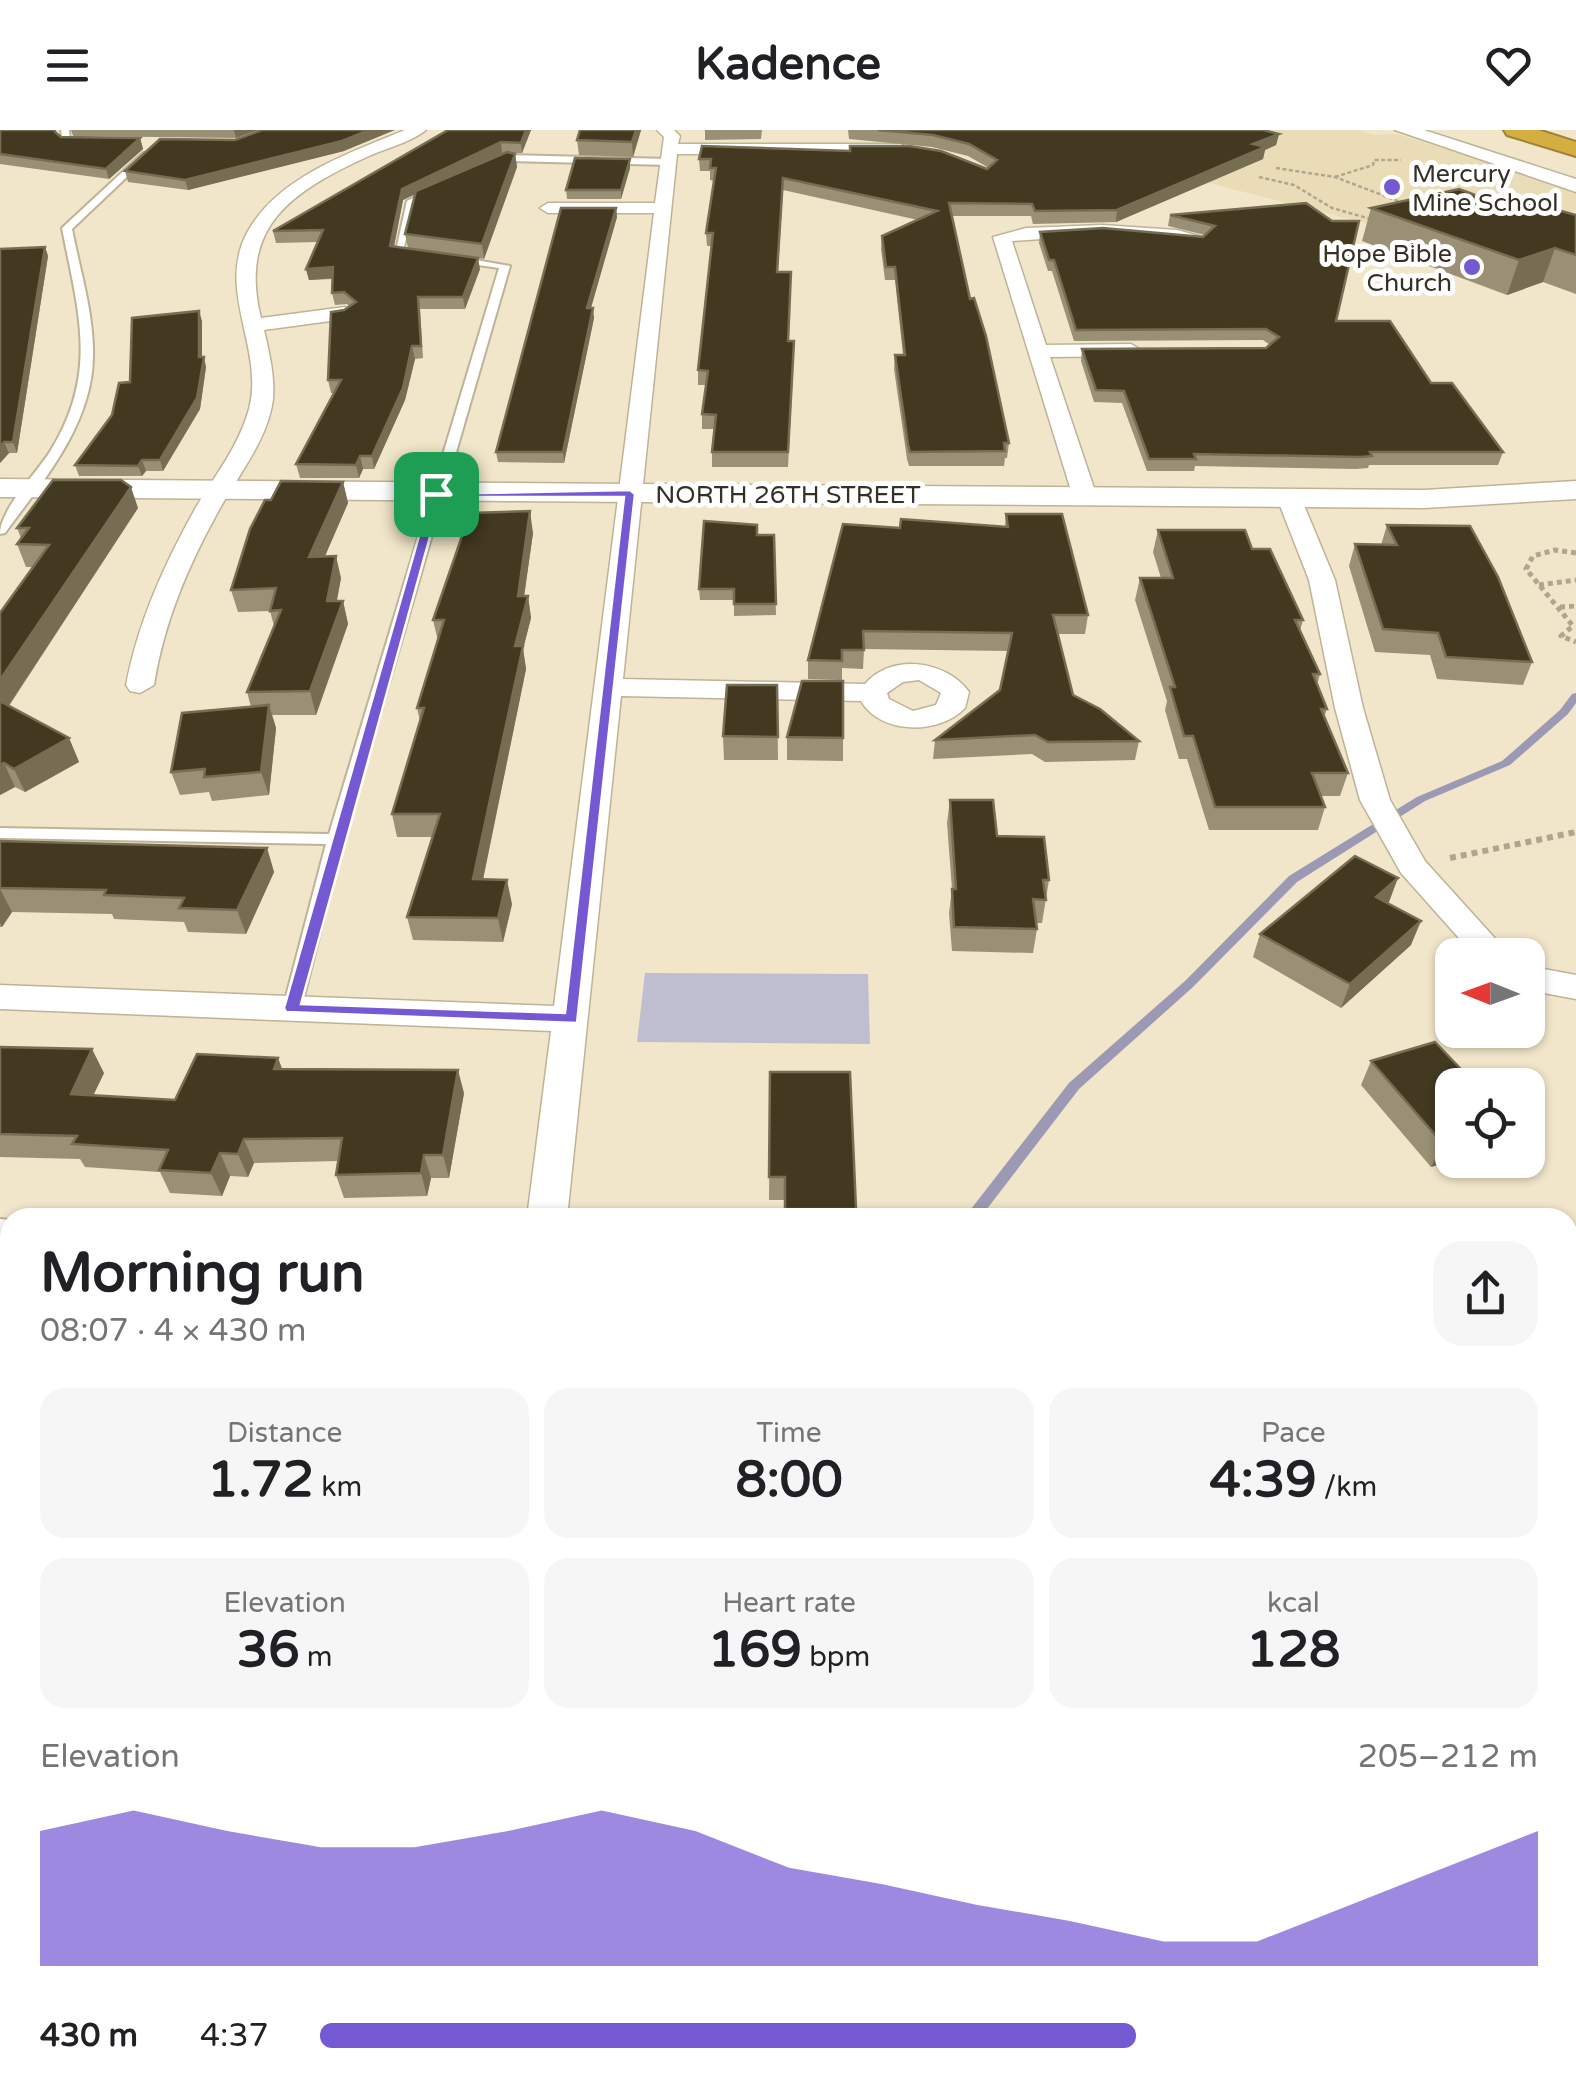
<!DOCTYPE html>
<html lang="en">
<head>
<meta charset="utf-8">
<style>
  body { margin:0; font-family:"Varela Round",sans-serif; background:#f6f6f6; color:#202124; height:100vh; display:flex; flex-direction:column; font-size:38px; white-space:nowrap }
  * { box-sizing:border-box; margin:0 }
  p { font-size:32px; color:#757577 }
  .icon { flex:none; width:55px; height:55px; fill:none; stroke:currentColor; stroke-width:2; stroke-linecap:round; stroke-linejoin:round }
  .map { position:relative; flex:1; overflow:hidden }
  .panel { position:absolute; left:0px; top:1078px; width:1578px; height:888px; display:flex; flex-direction:column; background:#fff; border-radius:30px 30px 0 0; box-shadow:0 2px 8px #0004 }
  .panel>* { flex:none }
  .needle { width:65px; rotate:271deg }
  .fabs { position:absolute; left:1435px; top:808px; display:grid; gap:20px }
  .fabs a { display:grid; place-items:center; width:110px; height:110px; border-radius:20px; background:#fff; box-shadow:0 2px 8px #0004; font-size:50px }
  .pin { position:absolute; display:grid; place-items:center; width:85px; height:85px; color:#fff; margin:-42px; border-radius:20px; box-shadow:0 5px 15px #0006 }
  .round { display:grid; place-items:center; flex:none; width:105px; height:105px; border-radius:30px; background:#f6f6f6 }
  .headline { display:flex; align-items:center; justify-content:space-between; height:170px; padding:0 40px }
  h1 { font-size:55px; font-weight:700; line-height:75px }
  .figures { display:grid; grid-template-columns:repeat(3,1fr); gap:15px; height:170px; padding:10px 40px }
  .figures div { display:grid; align-content:center; border-radius:25px; background:#f6f6f6; text-align:center }
  .figures b { font-size:50px; font-weight:700 }
  .figures small { font-size:28px; font-weight:400 }
  .figures p { font-size:28px }
  .chart { height:280px; padding:20px 40px }
  .chart p { display:flex; justify-content:space-between }
  .chart svg { width:100%; height:180px; margin-top:10px; fill:#7459d3; opacity:.7 }
  ul { padding:0 40px; list-style:none; font-size:32px }
  li { display:grid; grid-template-columns:160px 120px 1fr; align-items:center; height:75px }
  li i { height:25px; border-radius:12px; background:#7459d3 }
  header { display:flex; justify-content:space-between; align-items:center; height:130px; padding:0 40px; background:#fff; font-size:45px; font-weight:700 }
  .map>svg:first-child { display:block }
</style>
</head>
<body>
<header><svg class="icon" aria-label="menu" viewBox="0 0 24 24"><path d="M4 6h16M4 12h16M4 18h16"/></svg>Kadence<svg class="icon" aria-label="heart" viewBox="0 0 24 24"><path d="M12 20l-8-8c-3-5 5-10 8-4 3-6 11-1 8 4z"/></svg></header>
<div class="map">
<svg width="1576" height="1964" viewBox="0 0 1576 1964">
  <rect width="100%" height="100%" fill="#f1e6c9"/>
  <polygon fill="#ebdcb8" points="1006,0 1360,0 1373,5 1398,4 1576,62 1576,80 1460,118"/>
  <polygon fill="#bfbdd0" points="645,843 868,844 870,914 637,912"/>
  <g fill="none" stroke-linecap="round" stroke-linejoin="round">
    <g fill="#9c99b5" fill-rule="evenodd">
      <polygon points="1576,563 1576,573 1568,584 1510,635 1425,671 1297,752 1193,857 1079,959 980,1088 964,1088 1069,953 1185,851 1289,746 1417,667 1502,631 1560,580 1572,564"/>
      <polygon points="542,1955 564,1955 562,1964 540,1964"/>
    </g>
    <g stroke="#beb397" stroke-width="4">
      <g id="service">
        <polygon points="61,0 69,0 70,10 91,12 63,14"/>
        <path d="M143,23l7,2 -78,74c8,42 22,85 21,128 -1,68 -50,124 -88,176l-5,1c0,-25 37,-61 51,-84 48,-78 27,-139 11,-222z"/>
        <polygon points="507,25 669,29 673,32 669,35 508,31 493,37 489,34"/>
        <polygon points="436,56 443,58 415,72 403,121 424,125 419,128 395,125 407,71"/>
        <polygon points="453,126 510,136 344,709 301,878 292,885 283,878 326,714 0,708 0,698 329,704 499,138 450,131"/>
        <polygon points="0,1089 10,1090 10,1108 0,1107"/>
      </g>
    </g>
    <g stroke="#beb397" stroke-width="3">
      <g id="minor">
        <path d="M405,0h21c-15,12 -39,18 -57,26 -77,35 -131,70 -108,162l84,-11 10,6 -10,6 -81,11c5,22 11,46 9,69 -5,41 -35,76 -54,111 -31,56 -55,112 -65,175l-14,8 -10,-2 -4,-6c12,-63 38,-120 69,-176 19,-32 44,-63 54,-100 16,-60 -34,-119 -1,-178 31,-55 102,-78 157,-101z"/>
        <path d="M657,0h17l6,6 -2,8h223l8,5 -8,5h-224l-54,525 242,5c26,-31 81,-24 104,8l-4,16c-26,27 -84,27 -104,-7l-240,-5 -54,522h-40l24,-187 -551,-22v-24l554,21 100,-793h-106l-8,-5 8,-5h107l9,-66zM919,550l22,13 -5,12 -23,6 -24,-12 -2,-6 16,-11z"/>
        <polygon points="1102,95 1177,100 1210,109 1201,114 1102,105 1012,111 1046,215 1131,214 1141,220 1131,226 1050,227 1097,367 1085,374 1073,367 993,107 1026,98"/>
        <polygon points="1289,361 1301,368 1335,450 1363,578 1390,670 1425,731 1510,825 1474,825 1401,743 1360,670 1335,578 1309,450 1277,368"/>
        <polygon points="1528,836 1576,845 1576,869 1528,860"/>
        <rect x="0" y="1389" width="10" height="44"/>
        <polygon points="413,1955 473,1955 472,1964 412,1964"/>
      </g>
    </g>
    <g stroke="#beb397" stroke-width="3">
      <g id="tertiary">
        <polygon points="1395,0 1424,0 1576,49 1576,62"/>
        <polygon points="0,349 1424,360 1576,351 1576,369 1424,378 0,367"/>
      </g>
    </g>
    <g stroke="#9d8237" stroke-width="4">
      <polygon id="motorway" points="1504,0 1538,0 1576,12 1576,26 1507,5"/>
    </g>
    <g stroke="#afa690" stroke-width="2.5" stroke-dasharray="4 2.5" stroke-linecap="butt">
      <polyline points="1276,38 1335,47 1403,73"/>
      <polyline points="1259,47 1294,55 1332,78 1374,90"/>
      <polyline points="1335,47 1373,35 1374,30 1401,30"/>
    </g>
    <g stroke="#afa690" stroke-width="5" stroke-dasharray="5 4" stroke-linecap="butt">
      <polyline points="1576,423 1555,420 1533,426 1526,439 1573,496 1561,506 1576,512"/>
      <polyline points="1539,455 1576,450"/>
      <polyline points="1560,477 1576,476"/>
    </g>
    <polyline stroke="#afa690" stroke-width="6" stroke-dasharray="6 5" stroke-linecap="butt" points="1450,728 1576,702"/>
    <use href="#service" fill="#fff" fill-rule="evenodd"/>
    <use href="#minor" fill="#fff" fill-rule="evenodd"/>
    <use href="#tertiary" fill="#fff" fill-rule="evenodd"/>
    <use href="#motorway" fill="#d5ae41" fill-rule="evenodd"/>
  </g>
  <g fill="#9a9075">
    <polygon points="0,0 58,5 61,7 140,8 143,19 109,49 0,34"/>
    <polygon points="71,0 258,0 236,8 73,6"/>
    <polygon points="448,0 531,0 522,23 510,23 515,24 517,37 484,129 408,118 405,104 415,64 403,70 394,116 480,139 465,179 420,179 423,228 415,229 405,270 374,339 363,339 359,348 300,348 296,334 334,263 331,263 328,250 344,180 350,177 347,174 335,175 332,163 333,149 309,150 306,139 318,112 276,113 273,101"/>
    <polygon points="580,0 641,0 633,27 579,25 577,10"/>
    <polygon points="705,0 762,0 761,9 705,10"/>
    <polygon points="848,0 1263,0 1279,4 1276,15 1265,20 1263,29 1116,92 1033,94 1031,86 952,86 970,169 1009,313 1007,328 1005,328 1004,336 909,336 907,329 894,239 895,225 903,225 895,150 885,150 881,119 882,106 918,90 783,60 778,142 788,211 794,224 788,337 712,337 712,322 714,299 702,299 702,284 706,255 698,255 698,240 712,116 707,116 706,103 715,51 710,50 710,41 700,41 699,29 987,39 989,38 968,26 932,17 849,9"/>
    <polygon points="235,10 344,21 188,60 128,52 125,41"/>
    <polygon points="630,29 630,38 621,69 567,69 566,60"/>
    <polygon points="1306,73 1336,191 1431,253 1503,322 1498,335 1369,335 1368,338 1356,339 1195,336 1194,341 1147,341 1122,273 1094,272 1081,231 1082,219 1266,218 1270,215 1263,210 1074,211 1052,141 1048,141 1039,113 1040,102 1203,107 1205,105 1168,96 1170,85"/>
    <polygon points="1507,77 1576,85 1576,164 1543,152 1507,165 1362,111 1371,78"/>
    <polygon points="616,78 617,87 591,178 594,188 564,333 498,332 496,322"/>
    <polygon points="45,117 48,126 17,323 9,323 0,333"/>
    <polygon points="202,191 202,227 206,237 200,279 163,341 146,341 142,346 79,346 75,335 112,285 130,252"/>
    <polygon points="343,352 348,373 325,426 341,448 337,471 343,471 348,494 316,585 272,585 276,598 269,665 212,671 209,662 180,665 171,642 251,577 247,562 274,496 270,481 238,482 231,460 271,370"/>
    <polygon points="138,378 9,576 69,608 79,632 25,662 15,657 0,665 0,483 33,437 26,437 17,414 21,408 17,398"/>
    <polygon points="1006,384 1088,485 1085,504 1058,504 1073,565 1139,611 1135,630 1045,632 1032,624 933,629 935,610 1000,560 1008,521 864,519 863,539 842,538 842,550 808,549 808,530 900,398 1005,396"/>
    <polygon points="1387,395 1532,532 1523,555 1437,549 1430,525 1375,522 1349,436 1355,414 1381,415"/>
    <polygon points="1158,400 1252,419 1303,490 1300,501 1320,544 1317,555 1327,579 1324,587 1348,643 1340,666 1321,666 1325,677 1318,700 1209,700 1187,629 1179,629 1165,580 1167,571 1135,470 1140,448 1161,448 1153,422"/>
    <polygon points="533,403 524,466 528,466 531,488 523,519 526,539 483,750 512,774 503,812 413,810 407,787 432,707 397,707 392,684 420,591 417,578 438,511 433,490"/>
    <polygon points="757,405 774,405 776,485 734,486 734,470 700,470 699,459"/>
    <polygon points="777,555 778,630 724,630 723,606"/>
    <polygon points="787,607 843,608 843,631 787,630"/>
    <polygon points="950,670 997,706 1049,750 1042,793 1036,793 1037,799 1033,823 952,821 949,783 952,759 947,693"/>
    <polygon points="0,711 267,718 274,742 246,804 188,802 184,792 114,789 112,784 12,782 2,797 0,797"/>
    <polygon points="1389,772 1387,774 1411,815 1341,878 1253,827 1260,804"/>
    <polygon points="1435,912 1452,1030 1431,1037 1361,955 1371,931"/>
    <polygon points="0,917 104,943 93,965 175,970 278,928 282,939 464,963 449,1048 431,1048 427,1066 344,1068 336,1045 338,1031 254,1033 248,1047 230,1046 222,1066 170,1063 160,1042 85,1037 80,1029 0,1027"/>
    <polygon points="770,942 856,1079 855,1088 785,1088 785,1070 769,1070"/>
    <polygon points="1462,1030 1513,1030 1474,1043"/>
    <polygon points="0,1183 10,1183 10,1269 0,1268"/>
    <rect x="0" y="1552" width="10" height="188"/>
    <polygon points="1576,1652 1576,1703 1568,1693 1568,1676 1575,1669 1568,1659"/>
  </g>
  <g fill="#776d53">
    <polygon points="234,0 258,0 236,8"/>
    <polygon points="369,0 395,0 344,21 188,60 185,50"/>
    <polygon points="526,0 531,0 522,23 521,13"/>
    <polygon points="636,0 641,0 633,27 632,12"/>
    <polygon points="1279,4 1276,15 1265,20 1263,29 1116,92 1117,80 1253,14"/>
    <polygon points="140,8 143,19 109,49 106,39"/>
    <polygon points="501,12 502,23 403,70 392,127 390,116 402,59"/>
    <polygon points="515,24 517,37 484,129 482,114"/>
    <polygon points="630,29 630,38 621,69 621,60"/>
    <polygon points="616,78 617,87 588,188 587,178"/>
    <polygon points="45,117 48,126 17,323 13,312"/>
    <polygon points="1555,118 1543,152 1507,165 1519,130"/>
    <polygon points="478,128 480,139 465,179 463,167"/>
    <polygon points="333,137 336,148 309,150 306,139"/>
    <polygon points="593,178 594,188 564,333 563,322"/>
    <polygon points="199,181 202,191 202,237 204,227 206,237 200,279 163,341 160,330 199,227"/>
    <polygon points="412,216 415,229 405,270 374,339 372,326"/>
    <polygon points="4,312 9,323 0,333 0,317"/>
    <polygon points="360,326 363,339 359,348 356,335"/>
    <polygon points="142,330 146,341 142,346 138,336"/>
    <polygon points="343,352 348,373 315,449 309,427"/>
    <polygon points="131,357 138,378 5,581 0,569 0,550"/>
    <polygon points="530,381 533,403 521,488 518,466"/>
    <polygon points="336,426 341,448 332,494 327,471"/>
    <polygon points="528,466 531,488 523,519 526,539 478,773 473,749 515,516"/>
    <polygon points="343,471 348,494 316,585 310,561"/>
    <polygon points="269,575 276,598 269,665 261,642"/>
    <polygon points="69,608 79,632 25,662 14,639"/>
    <polygon points="4,633 15,657 0,665 0,635"/>
    <polygon points="267,718 274,742 246,804 237,780"/>
    <polygon points="1398,748 1389,772 1367,791 1376,767"/>
    <polygon points="507,750 512,774 503,812 498,788"/>
    <polygon points="0,759 12,782 2,797 0,793"/>
    <polygon points="1421,791 1411,815 1341,878 1350,854"/>
    <polygon points="92,919 104,943 83,987 71,964"/>
    <polygon points="278,928 287,952 274,939"/>
    <polygon points="458,940 464,963 449,1048 443,1025"/>
    <polygon points="244,1009 254,1033 248,1047 238,1024"/>
    <polygon points="1452,1011 1452,1030 1454,1030 1431,1037 1443,1014"/>
    <polygon points="220,1023 230,1046 222,1066 211,1043"/>
    <polygon points="424,1025 431,1048 427,1066 421,1043"/>
    <polygon points="1480,1030 1513,1030 1474,1043"/>
    <polygon points="0,1148 5,1156 0,1167"/>
    <polygon points="209,1955 228,1955 226,1964 207,1964"/>
  </g>
  <g fill="#433921" stroke="#776d53" stroke-width="2.5">
    <polygon points="0,0 55,0 55,2 61,7 140,8 106,39 0,24"/>
    <polygon points="262,0 369,0 342,11 185,50 125,41 160,9 235,10"/>
    <polygon points="448,0 526,0 521,13 501,12 402,59 390,116 478,128 463,167 418,167 421,216 412,216 403,258 372,326 360,326 356,335 296,334 341,250 328,250 331,182 344,180 356,172 344,162 332,163 333,137 306,139 323,100 273,101"/>
    <polygon points="580,0 636,0 632,12 577,10"/>
    <polygon points="878,0 1263,0 1279,4 1253,14 1265,17 1117,80 1035,81 1032,74 949,73 970,169 974,168 986,206 1009,313 1004,313 1005,321 910,322 908,314 895,225 905,225 895,137 886,137 882,106 937,81 783,48 777,142 791,142 788,211 794,211 788,322 712,322 716,285 702,284 708,241 698,240 713,103 706,103 716,38 710,38 711,29 699,29 702,16 850,21 850,16 909,16 941,21 987,39 997,30 969,14 933,5"/>
    <polygon points="507,22 515,24 482,114 405,104 416,61"/>
    <polygon points="575,28 630,29 621,60 566,60"/>
    <polygon points="1459,59 1507,77 1526,71 1576,85 1576,125 1555,118 1519,130 1371,78"/>
    <polygon points="1306,73 1332,91 1359,91 1336,191 1390,191 1431,253 1452,253 1503,322 1370,322 1372,326 1360,327 1194,324 1196,329 1149,329 1124,261 1096,260 1082,219 1266,218 1279,207 1266,199 1076,200 1054,130 1049,130 1040,102 1103,98 1203,107 1215,96 1170,85"/>
    <polygon points="561,78 616,78 587,178 593,178 563,322 496,322"/>
    <polygon points="45,117 13,312 4,312 0,317 0,119"/>
    <polygon points="199,181 199,227 204,227 197,268 160,330 142,330 138,336 75,335 112,285 119,253 130,252 132,188"/>
    <polygon points="53,350 121,350 131,357 0,550 0,483 49,415 17,414 29,398 17,398"/>
    <polygon points="281,351 343,352 309,427 336,426 327,471 343,471 310,561 247,562 281,480 270,481 276,458 231,460 250,399 265,370 271,370"/>
    <polygon points="530,381 518,466 528,466 515,516 523,516 473,749 507,750 498,788 407,787 440,684 392,684 424,578 417,578 444,490 433,490 470,383"/>
    <polygon points="1006,384 1062,384 1088,485 1053,485 1073,565 1100,579 1139,611 1048,612 1035,605 935,610 1000,560 1012,503 863,501 864,520 842,520 842,531 808,530 843,394 900,398 901,389 1008,397"/>
    <polygon points="704,391 757,395 757,405 774,405 776,474 734,474 734,459 699,459"/>
    <polygon points="1387,395 1470,396 1498,447 1532,532 1446,527 1438,503 1383,499 1355,414 1397,415"/>
    <polygon points="1158,400 1245,400 1252,419 1270,419 1303,490 1295,490 1320,544 1313,544 1327,579 1321,579 1348,643 1312,643 1325,677 1215,677 1193,606 1184,606 1170,557 1175,557 1140,448 1173,448"/>
    <polygon points="802,551 843,551 843,608 787,607"/>
    <polygon points="727,555 777,555 778,607 723,606"/>
    <polygon points="0,571 69,608 14,639 4,633 0,635"/>
    <polygon points="269,575 261,642 204,647 205,639 171,642 182,583"/>
    <polygon points="950,670 993,670 997,706 1044,707 1049,750 1043,750 1046,770 1033,769 1037,799 954,797 952,759 956,759"/>
    <polygon points="0,711 267,718 237,780 179,778 184,768 104,765 106,760 0,758"/>
    <polygon points="1355,726 1398,748 1376,767 1421,791 1350,854 1260,804"/>
    <polygon points="1435,912 1476,955 1452,955 1452,1011 1443,1014 1371,931"/>
    <polygon points="0,917 92,919 71,964 175,970 197,924 278,928 274,939 458,940 443,1025 424,1025 421,1043 336,1045 342,1008 244,1009 238,1024 220,1023 211,1043 159,1040 168,1020 72,1014 77,1006 0,1004"/>
    <polygon points="770,942 850,942 856,1079 785,1079 785,1047 769,1047"/>
    <rect x="0" y="1183" width="10" height="75"/>
    <rect x="0" y="1552" width="10" height="174"/>
    <polygon points="10,1916 10,1955 209,1955 207,1964 0,1964 0,1947"/>
    <rect x="686" y="1955" width="212" height="9"/>
  </g>
  <path fill="#7459d3" stroke="#fff" stroke-width="2.5" fill-rule="evenodd" d="M630,360l5,4 -58,529 -291,-11 -2,-4 147,-514zM441,367h183l-59,516 -264,-9z"/>
  <g fill="#7459d3" stroke="#fff" stroke-width="4">
    <circle cx="1392" cy="57" r="10"/>
    <circle cx="1472" cy="137" r="10"/>
  </g>
  <g text-anchor="middle" stroke-width="10" stroke-linejoin="round" paint-order="stroke">
    <g font-size="25" fill="#353025" stroke="#fff" text-anchor="start">
      <text x="1412" y="52">Mercury<tspan x="1412" dy="29">Mine School</tspan></text>
      <text x="1452" y="132" text-anchor="end">Hope Bible<tspan x="1452" dy="29">Church</tspan></text>
    </g>
    <g font-size="25" fill="#353025" stroke="#fff">
      <text x="788" y="373">NORTH 26TH STREET</text>
    </g>
  </g>
</svg>
<div class="fabs">
<a><svg class="needle" viewBox="-14 -14 28 28"><path d="M0-13l5 13h-10z" fill="#e53935"/><path d="M0 13l5-13h-10z" fill="#757577"/></svg></a>
<a><svg class="icon" aria-label="locate" viewBox="0 0 24 24"><circle cx="12" cy="12" r="6"/><path d="M12 2v4M12 18v4M2 12h4M18 12h4"/></svg></a>
</div>
<div class="pin" style="left:436px;top:364px;background:#1e9e55"><svg class="icon" aria-label="arrive" viewBox="0 0 24 24"><path d="M6 21V4h12l-3 4 3 4H6"/></svg></div>
<section class="panel">
<div class="headline"><div><h1>Morning run</h1><p>08:07 · 4 × 430 m</p></div><a class="round"><svg class="icon" aria-label="share" viewBox="0 0 24 24"><path d="M12 15V3M7 8l5-5 5 5M5 13v7h14v-7"/></svg></a></div>
<div class="figures">
<div><p>Distance</p><b>1.72<small> km</small></b></div>
<div><p>Time</p><b>8:00</b></div>
<div><p>Pace</p><b>4:39<small> /km</small></b></div>
</div>
<div class="figures">
<div><p>Elevation</p><b>36<small> m</small></b></div>
<div><p>Heart rate</p><b>169<small> bpm</small></b></div>
<div><p>kcal</p><b>128</b></div>
</div>
<div class="chart"><p><span>Elevation</span>205–212 m</p>
<svg viewBox="0 0 160 44" preserveAspectRatio="none"><path d="M0 44V11L10 6L20 11L30 15L40 15L50 11L60 6L70 11L80 20L90 24L100 29L110 33L120 38L130 38L140 29L150 20L160 11V44z"/></svg>
</div>
<ul>
<li><b>430 m</b>4:37<i style="width:67%"></i></li>
</ul>
</section>
</div>
</body>
</html>
